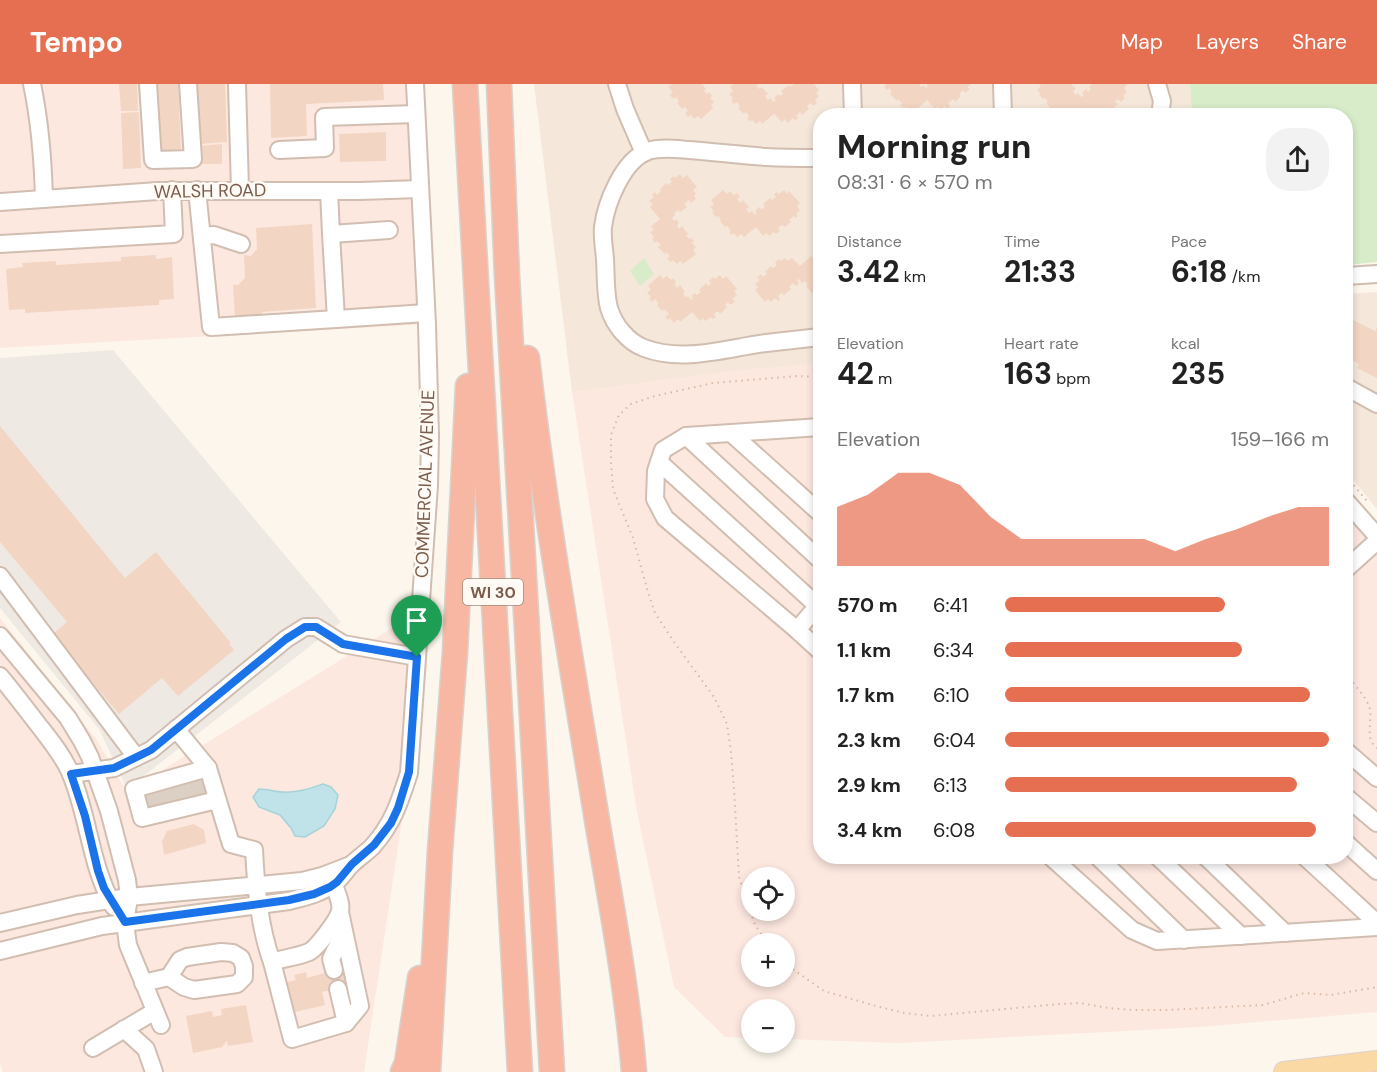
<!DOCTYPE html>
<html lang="en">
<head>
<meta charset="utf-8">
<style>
  body { margin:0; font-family:"DM Sans",sans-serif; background:#f2f2f2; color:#222; height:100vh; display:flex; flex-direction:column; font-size:22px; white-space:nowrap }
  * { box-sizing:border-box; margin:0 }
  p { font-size:20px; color:#767676 }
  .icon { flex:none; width:33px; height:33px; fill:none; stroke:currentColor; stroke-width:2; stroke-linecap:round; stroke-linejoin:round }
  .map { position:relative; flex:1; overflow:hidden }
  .details { position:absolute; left:813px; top:24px; width:540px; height:756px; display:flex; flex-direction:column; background:#fff; border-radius:24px; box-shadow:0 3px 9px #0003 }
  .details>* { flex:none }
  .tools { position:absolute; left:741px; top:783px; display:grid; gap:12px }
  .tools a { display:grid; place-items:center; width:54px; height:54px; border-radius:50%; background:#fff; box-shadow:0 3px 9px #0003; font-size:30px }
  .pin { position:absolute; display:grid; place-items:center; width:51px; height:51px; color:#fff; margin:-62px -26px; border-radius:50% 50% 50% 0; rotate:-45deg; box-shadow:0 0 6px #0007 }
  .pin .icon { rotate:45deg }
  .round { display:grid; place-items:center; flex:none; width:63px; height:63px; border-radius:24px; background:#f2f2f2 }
  .summary { display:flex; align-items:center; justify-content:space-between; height:102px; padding:0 24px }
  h1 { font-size:33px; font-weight:700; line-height:45px }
  .stats { display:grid; grid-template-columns:repeat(3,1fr); gap:9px; height:102px; padding:6px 24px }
  .stats div { display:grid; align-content:center }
  .stats b { font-size:30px; font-weight:700 }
  .stats small { font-size:16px; font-weight:400 }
  .stats p { font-size:16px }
  .chart { height:168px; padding:12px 24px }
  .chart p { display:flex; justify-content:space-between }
  .chart svg { width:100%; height:108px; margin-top:6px; fill:#e76f51; opacity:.7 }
  ul { padding:0 24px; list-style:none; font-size:20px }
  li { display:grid; grid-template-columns:96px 72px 1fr; align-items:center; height:45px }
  li i { height:15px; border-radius:8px; background:#e76f51 }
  header { display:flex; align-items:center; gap:36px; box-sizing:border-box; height:84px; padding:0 30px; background:#e76f51; color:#fff }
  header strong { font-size:28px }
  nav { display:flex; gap:33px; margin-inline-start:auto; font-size:21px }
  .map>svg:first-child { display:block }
</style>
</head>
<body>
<header>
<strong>Tempo</strong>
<nav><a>Map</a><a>Layers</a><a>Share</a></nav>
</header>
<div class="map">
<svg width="1377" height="988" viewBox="0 0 1377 988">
  <rect width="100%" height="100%" fill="#fdf6ec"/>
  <g fill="#f5e8da">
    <polygon points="534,0 1190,0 1192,31 820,32 820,284 572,308"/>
    <polygon points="1377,208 1377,425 1346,387 1346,210"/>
  </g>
  <g fill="#fde8e0" fill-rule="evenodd">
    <polygon points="0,0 415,0 427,240 0,264"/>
    <path d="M820,279v493h526v-355l31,35v476l-178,15 -300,16 -114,-4 -1,-29h-32l-1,28 -26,-1 -51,-50 -37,-175 -65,-420 159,-21zM752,794h32v32h-32zM752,860h32v32h-32z"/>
    <polygon points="0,534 97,656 127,708 392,544 420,542 409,689 364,988 3,988 0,980"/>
  </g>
  <polygon fill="#efe9e4" points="113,266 341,538 127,705 99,645 0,524 0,274"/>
  <g fill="#d8ecc9">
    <polygon points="1190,0 1377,0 1377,178 1346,181 1346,32 1192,31"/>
    <polygon points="644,174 654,190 640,202 630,187"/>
  </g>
  <path fill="#bfe3e8" stroke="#a5d3da" stroke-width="1.5" d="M323,700l8,3 7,8 -3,14 -11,17 -19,11 -10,-1 -4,-8 -11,-13 -21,-8 -6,-10 6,-8c9,0 16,3 25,3 14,1 27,-4 39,-8z"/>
  <g fill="#f3d5c3">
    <polygon points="119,0 137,0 138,27 121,27"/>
    <polygon points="155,0 178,0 181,66 159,67"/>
    <polygon points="197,0 225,0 227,58 200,60"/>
    <polygon points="270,0 383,0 384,16 306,20 307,52 271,54"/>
    <polygon points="672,0 702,0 706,5 704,7 707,10 709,8 712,12 710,14 714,18 711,21 713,24 701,35 698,32 694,35 691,31 688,33 685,29 688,27 685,23 682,25 677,19 679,17 676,13 673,15 670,11 673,8 668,3"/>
    <polygon points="733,0 758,0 756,1 759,5 762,3 768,10 765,12 768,16 770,14 774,18 776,16 774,14 778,10 780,12 783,10 781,7 789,1 790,3 794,0 814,0 819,6 816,9 819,12 815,16 817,19 813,22 811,19 807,22 809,25 802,31 800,28 796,32 798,34 795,37 793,34 788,39 785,35 782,38 774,30 762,40 760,37 756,40 752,36 750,38 747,34 749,32 746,28 744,30 738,24 740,22 737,18 734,20 731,16 733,14 729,10 733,7 730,3"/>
    <polygon points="885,0 919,0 921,3 923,1 926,4 928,2 926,0 971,0 967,3 970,5 965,9 963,6 959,10 961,12 955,18 953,15 948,19 950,22 947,25 945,22 940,26 938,22 935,25 927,16 915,27 912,24 909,27 905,23 903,24 900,21 902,19 898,15 897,17 890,10 892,8 889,4 887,6 884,3 886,1"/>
    <polygon points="1039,0 1071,0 1076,5 1073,7 1076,11 1078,9 1081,13 1084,11 1082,9 1086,5 1088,8 1091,5 1089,3 1092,0 1126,0 1127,1 1124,4 1127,8 1123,12 1125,14 1121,18 1118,15 1115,18 1118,20 1104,32 1101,30 1099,32 1088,32 1082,25 1075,32 1057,32 1055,29 1056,27 1054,24 1052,26 1046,19 1048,17 1044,14 1043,15 1039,11 1041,10 1037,6 1041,2"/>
    <polygon points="139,28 141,84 123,85 121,29"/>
    <polygon points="386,48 386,77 340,78 339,50"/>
    <polygon points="222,60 222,78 221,80 200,80 199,62"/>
    <polygon points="680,90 683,94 687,91 697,103 693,106 696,110 694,112 696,115 691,119 689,116 684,120 687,123 680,128 678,126 674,129 675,131 672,134 674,137 676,135 679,139 677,141 679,145 682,142 688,150 686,152 690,155 692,154 694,157 692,159 696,163 693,166 696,170 683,180 680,177 677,180 673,176 670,178 667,174 670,172 666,168 665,170 658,163 661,161 657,157 655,159 652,155 654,153 650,148 654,146 651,142 660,135 650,123 653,120 649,117 654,113 652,111 655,108 657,111 661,107 660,105 666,99 668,101 672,98 670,95 674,92 675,94"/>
    <polygon points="723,106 727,110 730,107 734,111 737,109 740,113 737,115 740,119 743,116 749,123 746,125 749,129 752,127 755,131 757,129 755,127 759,123 762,126 765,122 763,120 770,114 772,116 776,113 774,110 777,108 779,110 784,106 787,110 789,107 800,119 797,122 800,126 796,130 798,132 796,134 794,132 789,136 791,138 785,143 782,141 778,144 780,147 776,150 774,148 769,152 766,149 763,152 756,143 744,153 741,150 737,153 734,149 732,151 729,148 731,147 727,142 725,143 720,137 721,136 718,132 716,133 712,129 714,128 710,123 714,120 711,116"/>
    <polygon points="312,140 316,224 262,228 262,233 235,234 233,201 238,201 245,194 244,171 251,172 257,165 256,144"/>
    <polygon points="156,171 156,175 172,173 174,215 159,216 159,221 25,229 25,225 9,226 6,185 23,183 22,179 56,177 56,181 121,177 121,173"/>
    <polygon points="811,172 814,175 817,172 820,176 820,215 818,217 815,213 817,211 814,207 812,209 806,202 808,201 805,197 802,199 799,195 797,196 799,199 796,202 793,199 789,203 791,205 784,211 782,209 778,212 780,215 778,217 775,214 771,218 768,215 765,218 755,206 758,203 755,200 760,196 757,194 761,190 763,193 767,190 765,188 771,182 773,184 777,181 775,179 779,175 781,177 785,174 788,177 792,174 800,182"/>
    <polygon points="660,191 663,195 667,192 671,196 673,194 676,198 674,200 677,204 680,201 685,208 683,210 686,214 688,212 691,216 693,214 691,212 695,209 697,211 701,208 699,206 706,199 708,202 711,199 709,197 713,193 715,195 720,191 723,195 726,192 737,205 734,207 737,211 732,215 735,217 731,221 728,218 725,221 727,223 720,230 718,227 714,230 716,233 713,235 711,233 705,237 703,234 700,237 692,228 680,238 678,235 674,239 670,234 668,236 665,233 669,230 664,225 662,227 657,221 659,220 655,215 652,218 649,214 651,213 647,209 651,205 648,202"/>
    <polygon points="1351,235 1375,247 1377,244 1377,294 1357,284 1359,280 1346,273 1346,247"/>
    <polygon points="0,342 125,494 156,468 231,559 229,560 234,566 178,612 162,594 119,630 54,553 56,551 54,549 67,538 0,458"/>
    <polygon points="208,694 211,707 142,725 139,712"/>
    <polygon points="194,740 204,746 206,759 164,771 162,757 167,747"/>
    <polygon points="347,883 351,902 322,908 325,921 295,928 287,898 296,896 294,891 306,888 307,894"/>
    <polygon points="246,921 253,958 228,962 227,957 225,958 225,960 223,961 223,963 193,969 186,932 212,927 213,933 222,931 221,925"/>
  </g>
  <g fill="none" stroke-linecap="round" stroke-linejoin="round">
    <g stroke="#dcd0c4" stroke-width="16" stroke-dasharray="16 8" stroke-linecap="butt">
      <polyline points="196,697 199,711"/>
      <polyline points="181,701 184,714"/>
      <polyline points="166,704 169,718"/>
      <polyline points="152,708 156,722"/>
    </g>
    <g stroke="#d1beb0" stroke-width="20">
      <g id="minor">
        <path d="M32,0c8,38 11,76 12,115"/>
        <polyline points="148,0 153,76 193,75 188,0"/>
        <polyline points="237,0 240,106"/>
        <polyline points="617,0 625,25 644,69"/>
        <polyline points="852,0 853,32"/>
        <polyline points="1002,0 1003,32"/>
        <polyline points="1157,0 1162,17 1160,32"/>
        <polyline points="279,66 325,64 324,33 416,30"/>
        <path d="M820,74c-18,0 -36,0 -54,-1 -26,-2 -52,-5 -77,-7 -13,-1 -29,-3 -41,1 -25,9 -42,52 -45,76 -1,10 1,21 2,32 1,16 0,34 4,49 5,17 19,34 35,40 40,15 83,0 122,-5 18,-2 36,-4 54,-6"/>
        <polyline points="197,106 211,243 336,235"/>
        <polyline points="329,107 331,150 389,146"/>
        <polyline points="0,118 158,107 360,107 420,105"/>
        <polyline points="331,150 336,235 426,229"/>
        <polyline points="202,152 214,151 241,160"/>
        <polyline points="0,160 174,150 172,106"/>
        <polyline points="1346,192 1377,190"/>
        <polyline points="1346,303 1377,320"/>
        <polyline points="820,343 686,352 663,366 656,387 655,415 665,434 797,546 820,519"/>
        <polyline points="731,349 820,429"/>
        <polyline points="686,352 820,476"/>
        <polyline points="659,378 820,524"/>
        <polyline points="1346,417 1377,452"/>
        <polyline points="1346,485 1377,457"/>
        <polyline points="0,492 136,673"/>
        <polyline points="797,546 820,567"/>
        <polyline points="0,552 68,634 82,657 90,673 109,727 127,796 129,813 125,839 128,861 161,941"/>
        <path d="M0,592c14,17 27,34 40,51 11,14 23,29 30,45 19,44 20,94 44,135"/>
        <path d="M176,645l32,39 23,76 23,6c2,37 5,76 18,112 12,-4 25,-5 37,-10 8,-4 29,-32 31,-41 2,-8 -4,-19 -6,-27"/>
        <polyline points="1346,667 1377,694"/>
        <polyline points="208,684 134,705 142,734 217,716"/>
        <polyline points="71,690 114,684 151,666 286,555 305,543 316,543 343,560 417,573"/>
        <polyline points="1346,713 1377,739"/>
        <polyline points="1346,759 1377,787"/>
        <polyline points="1050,772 1132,846 1157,857 1377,843"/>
        <polyline points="1097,772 1184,856"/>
        <polyline points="1157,772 1241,852"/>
        <polyline points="1205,772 1285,849"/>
        <polyline points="1304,772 1377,839"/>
        <polyline points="0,839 77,821 129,813 302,797 322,792 348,782"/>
        <path d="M0,867l102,-25 187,-25c16,-4 34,-8 47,-19 6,-5 10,-12 15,-17 7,-7 15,-12 21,-18 21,-23 28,-46 37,-74l20,-288 1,-49 -3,-112 -12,-240"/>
        <polyline points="272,878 292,955 346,939 360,922 340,828"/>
        <polyline points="334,886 331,875 344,848"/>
        <polyline points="143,899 169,893 184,903 194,906 237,900 244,893 244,882 241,874 233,869 221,868 187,873 180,876 169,893"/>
        <polyline points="338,905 346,939"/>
        <polyline points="124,945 146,965 154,988"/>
        <polyline points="93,964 155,927"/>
      </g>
    </g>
    <g stroke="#dad1cd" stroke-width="22">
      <polyline id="major" points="1284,988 1377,977"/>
    </g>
    <g stroke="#dad1cd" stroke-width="27">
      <g id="highway">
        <polyline points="465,0 520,988"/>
        <polyline points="499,0 507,192 552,988"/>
        <path d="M527,274c18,155 45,308 70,462 14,84 30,167 37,252"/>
        <polyline points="403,988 407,979 420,894"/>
        <polyline points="428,988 440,767 455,568 468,302"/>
      </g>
    </g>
    <g stroke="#d9b8a5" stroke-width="2" stroke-dasharray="1.5 4.5" stroke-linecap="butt">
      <polyline points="1346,392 1367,417"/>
      <path d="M1346,589c5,8 20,24 23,33 5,14 -6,32 8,42"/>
      <polyline points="768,860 755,841 739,793 734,705 731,668 727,640 714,613 674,558 655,529 648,508 633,454 613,405 611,377 611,351 619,331 631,320 655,312 713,299 797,292 820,293"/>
      <polyline points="784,877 794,886 824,907 876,922 904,929 931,932 1059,920 1080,919 1108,924 1133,926 1166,926 1263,921 1304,909 1331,911 1377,903"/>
    </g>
    <use href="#minor" stroke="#fff" stroke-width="16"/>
    <use href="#major" stroke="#fbd9a5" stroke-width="20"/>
    <use href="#highway" stroke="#f7b7a3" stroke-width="24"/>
  </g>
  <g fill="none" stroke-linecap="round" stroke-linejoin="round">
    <g stroke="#fff" stroke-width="12">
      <polygon id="route" points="305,543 316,543 343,560 417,573 409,688 398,724 391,739 374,761 352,780 337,798 330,803 314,810 289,816 125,838 104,804 98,787 85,732 71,690 114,684 151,666 286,555"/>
    </g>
    <use href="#route" stroke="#1a73e8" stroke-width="8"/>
  </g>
  <g text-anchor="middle" stroke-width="5" stroke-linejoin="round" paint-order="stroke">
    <rect fill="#fffaf3" stroke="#a28b7f" stroke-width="1.5" x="463" y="495" width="60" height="26" rx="4.5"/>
    <g font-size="16" font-weight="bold" fill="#7a5c4d">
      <text x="493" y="514">WI 30</text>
    </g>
    <g font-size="18" fill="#7a5c4d" stroke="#fffaf3">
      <text transform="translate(210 107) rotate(-1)" y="6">WALSH ROAD</text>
      <text transform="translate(425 400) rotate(-88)" y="6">COMMERCIAL AVENUE</text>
    </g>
  </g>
</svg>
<div class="tools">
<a><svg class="icon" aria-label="locate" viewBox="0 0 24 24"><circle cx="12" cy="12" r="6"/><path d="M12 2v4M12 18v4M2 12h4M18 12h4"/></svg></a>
<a>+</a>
<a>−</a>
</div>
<div class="pin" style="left:417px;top:573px;background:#1e9e55"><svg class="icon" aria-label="arrive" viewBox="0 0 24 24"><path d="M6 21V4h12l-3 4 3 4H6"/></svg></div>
<section class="details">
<div class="summary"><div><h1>Morning run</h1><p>08:31 · 6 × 570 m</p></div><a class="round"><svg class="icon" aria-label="share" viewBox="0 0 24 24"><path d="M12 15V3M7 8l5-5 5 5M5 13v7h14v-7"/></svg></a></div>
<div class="stats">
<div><p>Distance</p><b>3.42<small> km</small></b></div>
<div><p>Time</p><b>21:33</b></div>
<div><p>Pace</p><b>6:18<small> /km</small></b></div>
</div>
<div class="stats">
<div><p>Elevation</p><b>42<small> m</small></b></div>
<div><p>Heart rate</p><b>163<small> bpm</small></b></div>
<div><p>kcal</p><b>235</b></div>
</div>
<div class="chart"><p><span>Elevation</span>159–166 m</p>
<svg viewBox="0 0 160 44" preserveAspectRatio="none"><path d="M0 44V20L10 15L20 6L30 6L40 11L50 24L60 33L70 33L80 33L90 33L100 33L110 38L120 33L130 29L140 24L150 20L160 20V44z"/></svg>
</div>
<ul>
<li><b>570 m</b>6:41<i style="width:68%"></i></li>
<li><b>1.1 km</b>6:34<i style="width:73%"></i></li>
<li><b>1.7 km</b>6:10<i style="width:94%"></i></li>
<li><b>2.3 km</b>6:04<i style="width:100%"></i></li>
<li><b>2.9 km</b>6:13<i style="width:90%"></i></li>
<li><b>3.4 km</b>6:08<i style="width:96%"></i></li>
</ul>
</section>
</div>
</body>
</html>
